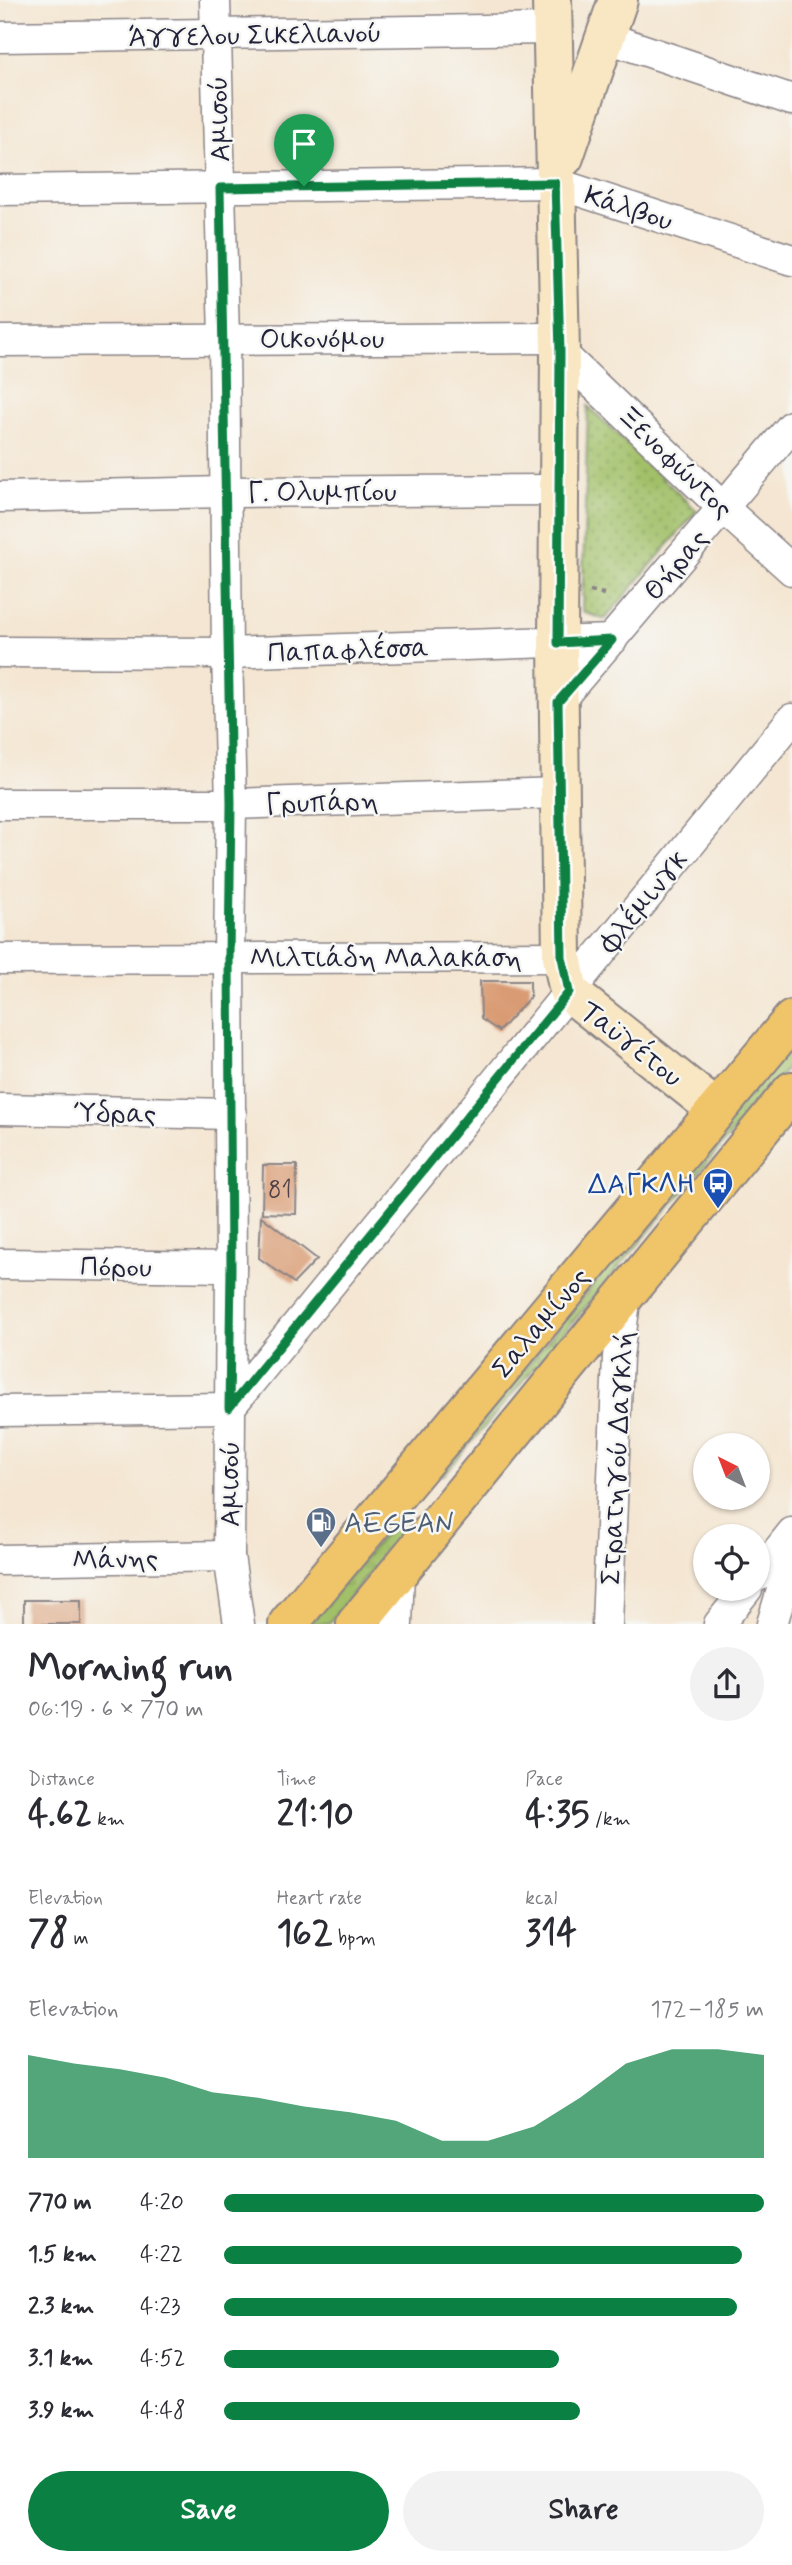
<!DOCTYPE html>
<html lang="en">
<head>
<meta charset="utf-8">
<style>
  body { margin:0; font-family:Mynerve,sans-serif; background:#f2f2f3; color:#2b2b33; height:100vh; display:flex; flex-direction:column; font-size:26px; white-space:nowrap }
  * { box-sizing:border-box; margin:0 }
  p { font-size:23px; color:#7c7c81 }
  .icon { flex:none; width:38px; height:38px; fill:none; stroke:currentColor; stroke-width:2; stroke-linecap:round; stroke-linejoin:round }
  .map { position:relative; height:1624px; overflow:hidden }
  .sheet { display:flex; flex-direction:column; background:#fff; flex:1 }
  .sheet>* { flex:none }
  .needle { width:46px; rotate:318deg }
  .tools { position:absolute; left:693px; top:1433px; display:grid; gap:14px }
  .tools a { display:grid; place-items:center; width:77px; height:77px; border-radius:50%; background:#fff; box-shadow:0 2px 5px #0004; font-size:35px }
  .pin { position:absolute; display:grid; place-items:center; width:60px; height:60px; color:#fff; margin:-72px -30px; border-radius:50% 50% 50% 0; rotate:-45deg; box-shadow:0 0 7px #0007 }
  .pin .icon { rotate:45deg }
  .round { display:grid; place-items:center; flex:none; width:74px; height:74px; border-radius:37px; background:#f2f2f3 }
  .summary { display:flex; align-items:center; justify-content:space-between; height:119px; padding:0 28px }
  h1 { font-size:38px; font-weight:700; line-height:52px }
  .figures { display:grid; grid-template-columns:repeat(3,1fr); gap:10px; height:119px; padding:7px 28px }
  .figures div { display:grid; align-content:center }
  .figures b { font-size:35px; font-weight:700 }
  .figures small { font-size:19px; font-weight:400 }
  .figures p { font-size:19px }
  .chart { height:196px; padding:14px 28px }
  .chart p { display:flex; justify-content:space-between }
  .chart svg { width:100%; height:126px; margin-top:7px; fill:#0b8043; opacity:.7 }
  .action { display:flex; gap:14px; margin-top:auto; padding:14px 28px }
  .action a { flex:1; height:80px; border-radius:42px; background:#0b8043; color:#fff; font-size:28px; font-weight:700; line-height:80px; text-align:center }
  .action a+a { background:#f2f2f3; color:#2b2b33 }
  ul { padding:0 28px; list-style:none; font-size:23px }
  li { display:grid; grid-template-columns:112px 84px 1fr; align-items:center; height:52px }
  li i { height:18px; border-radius:9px; background:#0b8043 }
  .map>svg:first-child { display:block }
</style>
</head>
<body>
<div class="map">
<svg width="792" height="1624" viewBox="0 0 792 1624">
  <defs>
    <pattern id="grass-tufts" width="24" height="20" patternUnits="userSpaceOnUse" patternTransform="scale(1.75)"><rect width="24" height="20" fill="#a1c068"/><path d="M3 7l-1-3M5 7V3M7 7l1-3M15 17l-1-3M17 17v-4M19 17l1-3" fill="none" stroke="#839c57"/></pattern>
    <pattern id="park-dots" width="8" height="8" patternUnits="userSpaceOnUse" patternTransform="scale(1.75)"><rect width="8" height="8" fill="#a1c068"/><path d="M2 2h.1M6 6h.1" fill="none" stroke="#839c57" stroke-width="1.8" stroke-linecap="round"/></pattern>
  </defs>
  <rect width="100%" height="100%" fill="#f6f6f2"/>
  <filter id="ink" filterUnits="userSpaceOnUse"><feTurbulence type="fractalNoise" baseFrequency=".0143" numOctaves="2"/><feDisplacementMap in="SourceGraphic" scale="14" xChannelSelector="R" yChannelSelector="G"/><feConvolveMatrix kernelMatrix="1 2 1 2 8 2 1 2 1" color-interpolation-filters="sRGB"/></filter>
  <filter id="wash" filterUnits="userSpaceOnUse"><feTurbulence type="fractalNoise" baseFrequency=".00686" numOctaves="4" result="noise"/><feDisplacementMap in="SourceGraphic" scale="28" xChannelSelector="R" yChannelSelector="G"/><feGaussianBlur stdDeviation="1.57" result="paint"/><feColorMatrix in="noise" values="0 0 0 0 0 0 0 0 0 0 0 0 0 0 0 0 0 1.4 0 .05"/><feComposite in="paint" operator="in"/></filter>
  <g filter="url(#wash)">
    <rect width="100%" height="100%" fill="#f4e6d2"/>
    <g fill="url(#grass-tufts)" stroke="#627152" stroke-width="2">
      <polygon points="792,1040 792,1062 444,1475 439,1474"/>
      <polygon points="400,1526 400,1536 329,1623 310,1624 389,1528"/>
    </g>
    <polygon fill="url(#park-dots)" stroke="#627152" stroke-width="2" points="588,406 697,511 605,619 582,612"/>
    <g id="blocks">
      <g fill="#d99b73">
        <polygon points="480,981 530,981 530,997 499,1031 481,1019"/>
        <polygon points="263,1165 297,1165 296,1214 262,1213"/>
        <polygon points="261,1216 317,1259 294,1283 259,1258"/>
        <rect x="24" y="1600" width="57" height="24"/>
      </g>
    </g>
  </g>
  <g filter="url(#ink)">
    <use href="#blocks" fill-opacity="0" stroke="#8b8486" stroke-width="2"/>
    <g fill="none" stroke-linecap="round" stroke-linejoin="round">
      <g stroke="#8b8486" stroke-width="33">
        <g id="street">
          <polyline points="215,0 224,338 227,653 231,804 229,957 231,1267 229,1556 239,1624"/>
          <polyline points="0,37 552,29"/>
          <polyline points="605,37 792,100"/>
          <polyline points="0,190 555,183 792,260"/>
          <polyline points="0,341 559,338"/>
          <polyline points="560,352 722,507 792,570"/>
          <polyline points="0,497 225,492 561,490"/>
          <polyline points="0,652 227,653 612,640"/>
          <polyline points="558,702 792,426"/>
          <polyline points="0,804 231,804 559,793"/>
          <polyline points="0,959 562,957"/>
          <polyline points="0,1109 231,1114"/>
          <polyline points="0,1264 231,1267"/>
          <polyline points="0,1411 229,1408 792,719"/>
          <polyline points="0,1560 229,1556"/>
          <polyline points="758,1576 792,1533"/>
          <polyline points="397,1624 399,1571"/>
          <polyline points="607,1624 618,1357 626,1293"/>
          <polyline points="719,1624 747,1589"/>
          <polyline points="772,1624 792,1556"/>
        </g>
      </g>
      <g stroke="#8b8486" stroke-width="42">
        <g id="secondary">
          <polyline points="552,0 560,352 558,643 562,957 569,992 717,1110"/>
          <polyline points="564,157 618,0"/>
        </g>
      </g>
      <g stroke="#8b8486" stroke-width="42">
        <g id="primary">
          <polyline points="288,1624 792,1020"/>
          <polyline points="356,1624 792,1091"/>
        </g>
      </g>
      <polyline stroke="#8b8486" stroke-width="4.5" stroke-dasharray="5 5" stroke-linecap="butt" points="590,591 604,594"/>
      <use href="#street" stroke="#fff" stroke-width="30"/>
      <use href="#secondary" stroke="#f9e7c3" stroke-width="38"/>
      <use href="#primary" stroke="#f0c469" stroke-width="38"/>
    </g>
  </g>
  <g fill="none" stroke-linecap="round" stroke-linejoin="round" filter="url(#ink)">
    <g stroke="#fff" stroke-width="14">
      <polygon id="route" points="555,183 560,352 558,643 612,640 558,702 562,957 569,992 229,1408 231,1268 229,957 231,804 220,188"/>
    </g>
    <use href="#route" stroke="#0b8043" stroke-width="9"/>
  </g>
  <defs>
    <g id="bus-pin" transform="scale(1.575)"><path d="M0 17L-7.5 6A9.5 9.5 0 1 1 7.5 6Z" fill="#1a4fb4" stroke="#f6f6f2"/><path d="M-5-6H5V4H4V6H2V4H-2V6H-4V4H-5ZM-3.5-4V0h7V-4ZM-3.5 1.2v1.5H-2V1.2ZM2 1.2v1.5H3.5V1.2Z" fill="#fff"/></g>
    <g id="fuel-pin" transform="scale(1.575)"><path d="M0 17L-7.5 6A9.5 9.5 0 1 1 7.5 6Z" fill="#5c6f8a" stroke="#f6f6f2"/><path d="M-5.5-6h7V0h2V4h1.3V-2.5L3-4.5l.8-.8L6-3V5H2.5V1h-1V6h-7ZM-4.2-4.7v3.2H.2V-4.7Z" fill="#fff"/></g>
  </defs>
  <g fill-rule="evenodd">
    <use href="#bus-pin" x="718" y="1183"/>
    <use href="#fuel-pin" x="321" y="1522"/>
  </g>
  <g text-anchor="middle" stroke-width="5" stroke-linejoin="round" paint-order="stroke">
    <g font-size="24" fill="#504049">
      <text x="280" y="1197">81</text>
    </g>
    <g font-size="28" fill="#22223b" stroke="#f6f6f2">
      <text transform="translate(255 34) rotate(-1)" y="10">Άγγελου Σικελιανού</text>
      <text transform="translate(218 119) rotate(-92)" y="10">Αμισού</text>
      <text transform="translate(629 207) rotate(18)" y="10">Κάλβου</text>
      <text x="322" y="348">Οικονόμου</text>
      <text transform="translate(676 461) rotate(44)" y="10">Ξενοφώντος</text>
      <text x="322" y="501">Γ. Ολυμπίου</text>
      <text transform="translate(675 564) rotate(-50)" y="10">Θήρας</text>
      <text transform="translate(348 649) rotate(-2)" y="10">Παπαφλέσσα</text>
      <text transform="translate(322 801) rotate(-2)" y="10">Γρυπάρη</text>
      <text transform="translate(643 901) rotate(-51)" y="10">Φλέμινγκ</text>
      <text x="386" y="967">Μιλτιάδη Μαλακάση</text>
      <text transform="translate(632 1043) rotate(38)" y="10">Ταϋγέτου</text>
      <text transform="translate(115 1112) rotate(1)" y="10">Ύδρας</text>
      <text transform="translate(116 1266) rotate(1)" y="10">Πόρου</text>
      <text transform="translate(540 1322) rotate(-50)" y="10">Σαλαμίνος</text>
      <text transform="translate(616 1458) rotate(-87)" y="10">Στρατηγού Δαγκλή</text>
      <text transform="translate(229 1484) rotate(-90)" y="10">Αμισού</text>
      <text transform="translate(115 1558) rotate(-1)" y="10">Μάνης</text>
    </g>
    <g font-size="28" fill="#164399" stroke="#f6f6f2" text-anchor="end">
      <text x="695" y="1193">ΔΑΓΚΛΗ</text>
    </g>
    <g font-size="28" fill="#4e5e75" stroke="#f6f6f2" text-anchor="start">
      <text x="344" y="1532">AEGEAN</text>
    </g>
  </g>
</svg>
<div class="tools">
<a><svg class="needle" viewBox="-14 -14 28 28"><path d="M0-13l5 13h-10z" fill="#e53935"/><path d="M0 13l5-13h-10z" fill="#7c7c81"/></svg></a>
<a><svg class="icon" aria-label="locate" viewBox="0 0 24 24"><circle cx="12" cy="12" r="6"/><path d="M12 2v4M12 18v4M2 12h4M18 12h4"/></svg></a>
</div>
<div class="pin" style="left:304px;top:186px;background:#1e9e55"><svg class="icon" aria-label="arrive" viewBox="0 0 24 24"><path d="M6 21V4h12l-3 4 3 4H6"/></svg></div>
</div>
<section class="sheet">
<div class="summary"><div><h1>Morning run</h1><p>06:19 · 6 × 770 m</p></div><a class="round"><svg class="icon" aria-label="share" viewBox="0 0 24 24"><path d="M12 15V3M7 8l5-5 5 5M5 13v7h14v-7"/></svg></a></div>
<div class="figures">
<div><p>Distance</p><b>4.62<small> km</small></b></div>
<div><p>Time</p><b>21:10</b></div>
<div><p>Pace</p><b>4:35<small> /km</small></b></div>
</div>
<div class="figures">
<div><p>Elevation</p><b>78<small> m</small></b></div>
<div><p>Heart rate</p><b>162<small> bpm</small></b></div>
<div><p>kcal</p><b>314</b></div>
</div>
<div class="chart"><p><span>Elevation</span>172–185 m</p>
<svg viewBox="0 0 160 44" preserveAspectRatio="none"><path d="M0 44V8L10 11L20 13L30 16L40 21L50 23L60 26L70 28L80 31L90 38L100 38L110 33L120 23L130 11L140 6L150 6L160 8V44z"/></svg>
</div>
<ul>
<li><b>770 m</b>4:20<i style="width:100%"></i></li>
<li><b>1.5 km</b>4:22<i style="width:96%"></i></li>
<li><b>2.3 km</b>4:23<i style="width:95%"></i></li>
<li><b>3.1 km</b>4:52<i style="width:62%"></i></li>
<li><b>3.9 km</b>4:48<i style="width:66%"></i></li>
</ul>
<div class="action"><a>Save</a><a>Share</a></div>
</section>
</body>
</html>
